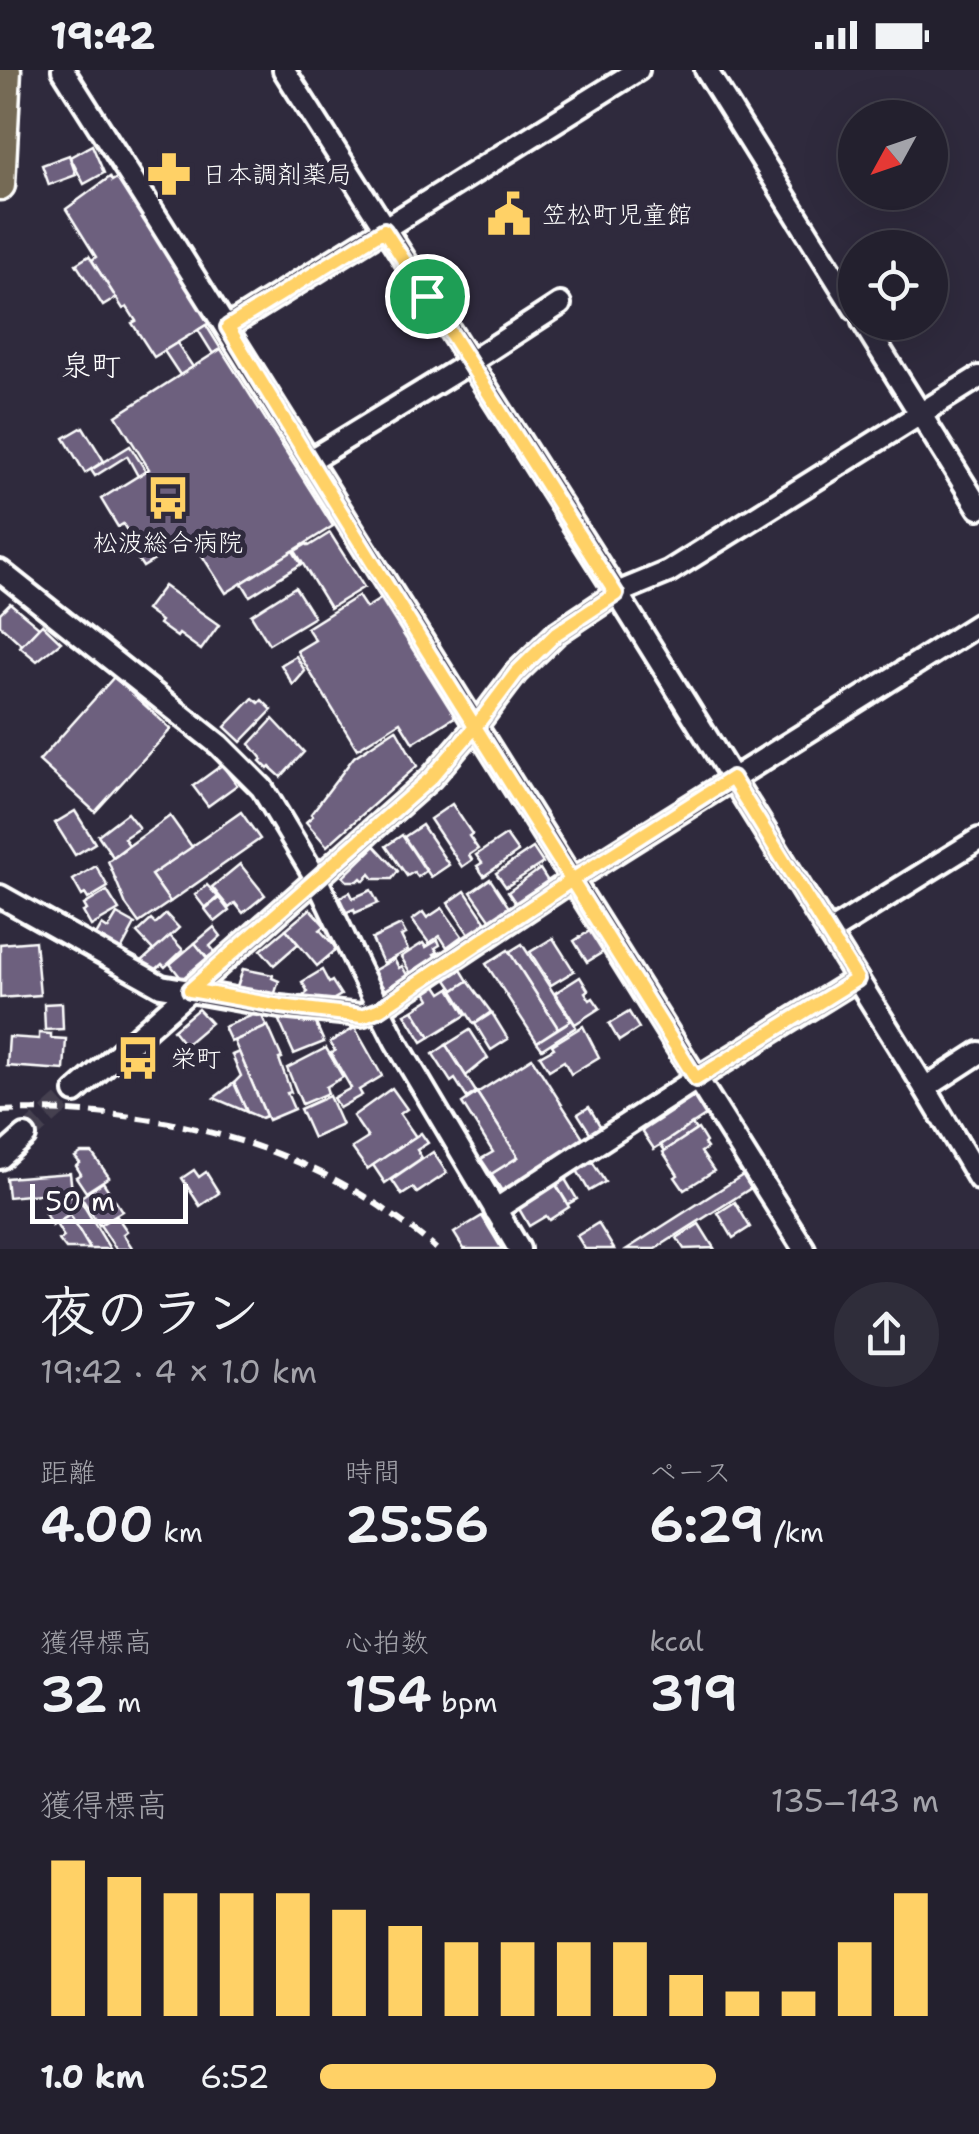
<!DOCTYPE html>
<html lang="ja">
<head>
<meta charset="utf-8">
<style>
  body { margin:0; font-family:"Shantell Sans","Klee One",sans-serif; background:#2f2d3a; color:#f1f3f6; height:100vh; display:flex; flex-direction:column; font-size:38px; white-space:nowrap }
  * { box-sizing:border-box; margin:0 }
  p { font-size:32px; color:#a3a3aa }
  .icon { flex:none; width:55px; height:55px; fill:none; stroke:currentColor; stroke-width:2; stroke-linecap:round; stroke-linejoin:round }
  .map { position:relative; height:1179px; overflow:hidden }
  .drawer { display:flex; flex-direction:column; background:#23202e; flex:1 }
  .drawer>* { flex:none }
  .needle { width:65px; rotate:230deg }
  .fabs { position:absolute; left:838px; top:30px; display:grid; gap:20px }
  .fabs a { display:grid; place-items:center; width:110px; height:110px; border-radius:50%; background:#23202e; box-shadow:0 10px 40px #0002,0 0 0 2px #403e4a; font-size:50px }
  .scale { position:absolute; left:30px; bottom:25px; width:158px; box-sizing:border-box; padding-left:10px; border:5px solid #fff; border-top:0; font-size:28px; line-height:35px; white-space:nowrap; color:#fff; -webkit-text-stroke:8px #2f2a3d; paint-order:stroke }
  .pin { position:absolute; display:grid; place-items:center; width:85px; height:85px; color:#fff; margin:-42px; border:5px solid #fff; border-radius:50%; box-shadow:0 2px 10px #0007 }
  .round { display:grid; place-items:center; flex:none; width:105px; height:105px; border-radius:52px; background:#2f2d3a }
  .headline { display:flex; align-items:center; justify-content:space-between; height:170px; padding:0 40px }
  h1 { font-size:55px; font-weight:600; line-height:75px }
  .metrics { display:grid; grid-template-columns:repeat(3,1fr); gap:15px; height:170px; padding:10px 40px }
  .metrics div { display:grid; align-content:center }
  .metrics b { font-size:50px; font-weight:600 }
  .metrics small { font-size:28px; font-weight:400 }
  .metrics p { font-size:28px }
  .chart { height:280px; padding:20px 40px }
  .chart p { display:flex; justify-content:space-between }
  .chart svg { width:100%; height:180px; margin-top:10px; stroke:#ffd166; stroke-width:6 }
  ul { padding:0 40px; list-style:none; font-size:32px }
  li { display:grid; grid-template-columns:160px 120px 1fr; align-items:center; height:75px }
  li i { height:25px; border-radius:12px; background:#ffd166 }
  .status { display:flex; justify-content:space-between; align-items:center; height:70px; padding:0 50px; background:#23202e; direction:ltr }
  .status svg { height:28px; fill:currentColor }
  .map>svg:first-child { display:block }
</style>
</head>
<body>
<div class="status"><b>19:42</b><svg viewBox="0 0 49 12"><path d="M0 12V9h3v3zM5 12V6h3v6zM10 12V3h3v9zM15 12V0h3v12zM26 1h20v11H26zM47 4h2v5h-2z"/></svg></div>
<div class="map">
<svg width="979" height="1179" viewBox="0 0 979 1179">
  <rect width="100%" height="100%" fill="#2f2a3d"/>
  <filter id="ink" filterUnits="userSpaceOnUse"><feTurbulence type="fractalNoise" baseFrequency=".01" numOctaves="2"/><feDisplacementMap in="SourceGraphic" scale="20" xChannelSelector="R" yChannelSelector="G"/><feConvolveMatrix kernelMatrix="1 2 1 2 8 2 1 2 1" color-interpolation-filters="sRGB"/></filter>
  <g filter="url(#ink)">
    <g fill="#6d617e" stroke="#fff" stroke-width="2.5">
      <polygon points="92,75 104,103 84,114 70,87"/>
      <polygon points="69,85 76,105 49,115 42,95"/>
      <polygon points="120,106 211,252 154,287 132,253 136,251 127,237 123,239 92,190 96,187 66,139 110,107 112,111"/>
      <polygon points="89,186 116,228 103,236 76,194"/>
      <polygon points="206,255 221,279 213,284 198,260"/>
      <polygon points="177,273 193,297 180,305 164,281"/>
      <polygon points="221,279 333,456 226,523 191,468 143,497 126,471 131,467 123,454 118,457 101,429 149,399 116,346"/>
      <polygon points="83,357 104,391 85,403 64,368"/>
      <polygon points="130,376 146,401 138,406 127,386 95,406 91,400"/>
      <polygon points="330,463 364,517 330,538 295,481 307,474 309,476"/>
      <polygon points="293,481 301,494 250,526 242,513"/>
      <polygon points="164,516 219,555 201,580 179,564 177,567 159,554 161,551 146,540"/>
      <polygon points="295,517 314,547 269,574 251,545"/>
      <polygon points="358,526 366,538 382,528 456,646 413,673 400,652 357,679 297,581 315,570 307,558"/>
      <polygon points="10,533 39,557 22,575 0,555 0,543"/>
      <polygon points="42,554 61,572 37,591 20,577"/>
      <polygon points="296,586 305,601 293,615 281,595"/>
      <polygon points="114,607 171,659 95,742 39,691"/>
      <polygon points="253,628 259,633 262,630 272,640 241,672 225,657"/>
      <polygon points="273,649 304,682 281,707 270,697 268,699 260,691 262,689 250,674"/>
      <polygon points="396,659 417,696 327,776 306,752 313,746 311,744 354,687"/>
      <polygon points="222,695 237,715 208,736 193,716"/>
      <polygon points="452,734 472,764 469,766 478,779 469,785 472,790 462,797 430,749"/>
      <polygon points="75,741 95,773 75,785 55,753"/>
      <polygon points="241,742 260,769 170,832 151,805"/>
      <polygon points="127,743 139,758 124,768 129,775 113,787 98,765"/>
      <polygon points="170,746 192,777 151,805 170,832 139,853 126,835 108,791"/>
      <polygon points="422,755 449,795 431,807 404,767"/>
      <polygon points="402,765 426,801 418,807 414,802 407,806 386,776"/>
      <polygon points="506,765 518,782 484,806 477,796 482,793 476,785"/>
      <polygon points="375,776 398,801 392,809 374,809 370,804 364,811 361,808 358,811 347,811 343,807"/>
      <polygon points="533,778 543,793 506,817 496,803"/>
      <polygon points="240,794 265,825 243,843 235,833 229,838 212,817"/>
      <polygon points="96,796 108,817 88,829 85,824 82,826 73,810"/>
      <polygon points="540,799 551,816 519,838 508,822"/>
      <polygon points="490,809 510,839 492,852 471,822"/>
      <polygon points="207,815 218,827 205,838 195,825"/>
      <polygon points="371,820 378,833 355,843 354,839 345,843 338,828 350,822 353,828"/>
      <polygon points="107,821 119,840 91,856 83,842 87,840 84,835"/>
      <polygon points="465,821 487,854 470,866 448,833"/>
      <polygon points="219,828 229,841 215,852 205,839"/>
      <polygon points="442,838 462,866 447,877 440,866 429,873 412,850 423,842 427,848"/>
      <polygon points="310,839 325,856 320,860 337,879 317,896 286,859"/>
      <polygon points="117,844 135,854 120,882 95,867 102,855 108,859"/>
      <polygon points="166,844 179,858 154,881 137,863 151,850 155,854"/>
      <polygon points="401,855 406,864 401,866 408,880 383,893 372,869"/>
      <polygon points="214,857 221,866 210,876 215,882 207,888 195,873"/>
      <polygon points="286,859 298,874 274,895 261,880"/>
      <polygon points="591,860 603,882 587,892 574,871"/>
      <polygon points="170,866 183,880 165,897 162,894 152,903 142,891"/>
      <polygon points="553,868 574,901 551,915 530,882"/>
      <polygon points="438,870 440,875 435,878 438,882 434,884 439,892 414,909 401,887 423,873 426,877"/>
      <polygon points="35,871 40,925 0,928 0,874"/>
      <polygon points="195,873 207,888 182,909 170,894"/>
      <polygon points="522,874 571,950 558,958 509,882"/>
      <polygon points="508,880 558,958 537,972 486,894"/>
      <polygon points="394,889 399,898 402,896 412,914 389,927 373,901"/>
      <polygon points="460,898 468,911 454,920 445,907"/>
      <polygon points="243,899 273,905 272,908 279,911 273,929 237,917"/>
      <polygon points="322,900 329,913 332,911 341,925 318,938 310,936 304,925 308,922 302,912"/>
      <polygon points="580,907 588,920 585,922 590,930 593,928 600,938 575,954 555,923"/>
      <polygon points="468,911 491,942 474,954 453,921"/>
      <polygon points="436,914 442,923 450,918 466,945 430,967 413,940 430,929 425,920"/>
      <polygon points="62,933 63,959 45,960 44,934"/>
      <polygon points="198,939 211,953 185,975 173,960"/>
      <polygon points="413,940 430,967 422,972 405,944"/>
      <polygon points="260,942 267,957 231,972 224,957"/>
      <polygon points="629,942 639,958 619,971 609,954"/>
      <polygon points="492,943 508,969 491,980 475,954"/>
      <polygon points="276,944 287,944 290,950 302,947 305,953 314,949 324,972 294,984"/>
      <polygon points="572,950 576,957 542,979 537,972"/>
      <polygon points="268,956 282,988 279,989 291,1022 287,1023 294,1039 268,1050 234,971"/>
      <polygon points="583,956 599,987 571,1004 564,991 549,1000 540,986 554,978 552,975"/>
      <polygon points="355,958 382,1006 359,1020 362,1025 339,1038 333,1028 351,1018 331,983 335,981 330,972"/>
      <polygon points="470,960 488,988 466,1006 446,975"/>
      <polygon points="39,963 51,964 51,968 66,969 64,1000 7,996 9,967 39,969"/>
      <polygon points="446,975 476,1022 467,1028 455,1009 451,1012 433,984"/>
      <polygon points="326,978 343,1007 326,1017 328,1023 302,1034 287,998"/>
      <polygon points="239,982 266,1046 261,1048 247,1042 234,1013 241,1006 232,985"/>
      <polygon points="532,988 584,1069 502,1121 491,1104 518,1087 477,1023"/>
      <polygon points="234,1013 247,1042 214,1028"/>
      <polygon points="392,1018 407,1039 400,1044 416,1067 367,1099 352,1078 368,1068 353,1046"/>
      <polygon points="477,1023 518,1087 491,1104 481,1089 493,1082 462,1033"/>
      <polygon points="697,1025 710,1043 654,1079 642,1061"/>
      <polygon points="329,1026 342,1055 313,1068 300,1039"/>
      <polygon points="589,1037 602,1059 592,1066 578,1044"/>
      <polygon points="692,1054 696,1060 665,1081 661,1075"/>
      <polygon points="698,1059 706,1072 704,1074 707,1078 701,1082 714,1101 684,1120 675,1107 678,1105 663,1082"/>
      <polygon points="421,1063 428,1073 417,1080 422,1088 385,1113 373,1095"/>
      <polygon points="433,1082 447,1103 417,1123 413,1118 402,1125 392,1110"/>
      <polygon points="81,1083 92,1083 109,1107 86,1122 76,1107 81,1104 76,1096 80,1093 75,1087"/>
      <polygon points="590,1088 605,1112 589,1121 575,1097"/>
      <polygon points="194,1100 199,1107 206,1102 219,1123 200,1136 182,1108"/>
      <polygon points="70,1103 72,1121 8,1127 6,1108"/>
      <polygon points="562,1104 577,1129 568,1134 556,1115 559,1114 555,1108"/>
      <polygon points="743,1105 751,1118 655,1179 627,1179"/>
      <polygon points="555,1108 559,1114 556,1115 569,1137 549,1150 546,1146 529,1156 515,1132"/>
      <polygon points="103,1112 122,1141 99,1155 81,1127"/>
      <polygon points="76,1123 110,1179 90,1179 70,1145 52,1156 41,1136 57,1126 61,1132"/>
      <polygon points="735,1132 750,1157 733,1168 718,1143"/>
      <polygon points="70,1145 90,1179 66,1179 59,1170 64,1167 56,1154"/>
      <polygon points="116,1145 127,1161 123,1164 133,1179 116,1179 100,1155"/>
      <polygon points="482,1146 502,1179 464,1179 454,1163"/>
      <polygon points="598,1153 614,1179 585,1179 577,1166"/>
      <polygon points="699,1154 714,1178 684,1179 677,1168"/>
    </g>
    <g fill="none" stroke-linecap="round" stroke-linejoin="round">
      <polyline stroke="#443f50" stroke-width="20" stroke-dasharray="20 10" stroke-linecap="butt" points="25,1066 75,1022"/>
      <g stroke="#fff" stroke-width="28">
        <g id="minor">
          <path d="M63,0c250,391 492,787 741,1179"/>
          <polyline points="284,0 617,523 925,1018 979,1109"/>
          <polyline points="706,0 855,239"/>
          <polyline points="863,252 979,438"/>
          <polyline points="227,257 638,0"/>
          <polyline points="309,391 469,293 560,234"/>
          <polyline points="0,501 219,675 262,718 316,808 359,899 396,972 519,1179"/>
          <polyline points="0,826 161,916 280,937 361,945 379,939 572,810 979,554"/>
          <polyline points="828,863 979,769"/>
          <polyline points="925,1018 979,983"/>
          <polyline points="75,1022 431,708 476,656 516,603 557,563 617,523 668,502 979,307"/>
          <polyline points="0,1088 25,1066"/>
          <polyline points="495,1140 696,1009 857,909"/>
        </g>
      </g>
      <g stroke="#fff" stroke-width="35">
        <polyline id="major" points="0,115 6,0"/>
      </g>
      <use href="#minor" stroke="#2f2a3d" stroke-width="20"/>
      <use href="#major" stroke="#756a55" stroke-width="28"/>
      <path stroke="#fff" stroke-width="6" stroke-dasharray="15 8" stroke-linecap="butt" d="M0,1041c131,-6 271,23 381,96 19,14 38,26 55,42"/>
    </g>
  </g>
  <g fill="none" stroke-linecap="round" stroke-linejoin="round" filter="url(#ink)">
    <g stroke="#fff" stroke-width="20">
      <path id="route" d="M427,226l189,298 -59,39 -41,40 -40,53 -45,52 -241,212 90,16 82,10 18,-7 192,-129 160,-102 125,201 -161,100c-156,-251 -316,-499 -468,-752l156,-97 43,66"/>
    </g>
    <use href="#route" stroke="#ffd166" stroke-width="12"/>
  </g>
  <defs>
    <g id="pharmacy-bare" transform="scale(3.45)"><path d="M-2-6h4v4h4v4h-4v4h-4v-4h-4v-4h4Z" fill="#ffd166" stroke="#2f2a3d" stroke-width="2.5" paint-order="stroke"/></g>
    <g id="civic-bare" transform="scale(3.45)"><path d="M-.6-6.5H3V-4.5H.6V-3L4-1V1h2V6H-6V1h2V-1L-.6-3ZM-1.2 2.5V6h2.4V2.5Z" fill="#ffd166" stroke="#2f2a3d" stroke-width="2.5" paint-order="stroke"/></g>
    <g id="bus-bare" transform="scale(3.45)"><path d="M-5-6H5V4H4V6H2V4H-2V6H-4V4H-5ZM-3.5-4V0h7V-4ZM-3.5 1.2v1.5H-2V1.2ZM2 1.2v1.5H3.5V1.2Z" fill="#ffd166" stroke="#2f2a3d" stroke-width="2.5" paint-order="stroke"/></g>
  </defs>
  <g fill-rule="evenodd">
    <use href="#pharmacy-bare" x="169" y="104"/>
    <use href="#civic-bare" x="509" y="144"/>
    <use href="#bus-bare" x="168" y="428"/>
    <use href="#bus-bare" x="138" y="988"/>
  </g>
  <g text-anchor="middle" stroke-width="10" stroke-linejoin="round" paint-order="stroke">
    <g font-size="25" fill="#fff" stroke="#2f2a3d" text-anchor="start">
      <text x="202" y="113">日本調剤薬局</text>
      <text x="542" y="153">笠松町児童館</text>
      <text x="168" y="481" text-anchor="middle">松波総合病院</text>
      <text x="171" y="997">栄町</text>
    </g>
    <g font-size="30" fill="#fff" stroke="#2f2a3d">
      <text x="91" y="306">泉町</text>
    </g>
  </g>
</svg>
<div class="fabs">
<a><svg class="needle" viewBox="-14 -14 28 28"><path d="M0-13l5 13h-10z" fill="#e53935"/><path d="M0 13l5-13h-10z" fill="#a3a3aa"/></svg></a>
<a><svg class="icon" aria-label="locate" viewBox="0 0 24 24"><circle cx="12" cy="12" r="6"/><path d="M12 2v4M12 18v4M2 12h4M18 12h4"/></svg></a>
</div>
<div class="scale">50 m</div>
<div class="pin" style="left:427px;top:226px;background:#1e9e55"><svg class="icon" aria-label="arrive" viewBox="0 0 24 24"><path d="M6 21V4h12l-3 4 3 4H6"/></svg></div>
</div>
<section class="drawer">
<div class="headline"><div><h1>夜のラン</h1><p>19:42 · 4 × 1.0 km</p></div><a class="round"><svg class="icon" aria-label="share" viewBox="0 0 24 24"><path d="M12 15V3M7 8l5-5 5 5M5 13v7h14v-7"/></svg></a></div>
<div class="metrics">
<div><p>距離</p><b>4.00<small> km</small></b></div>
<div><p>時間</p><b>25:56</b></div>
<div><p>ペース</p><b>6:29<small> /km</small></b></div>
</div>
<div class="metrics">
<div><p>獲得標高</p><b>32<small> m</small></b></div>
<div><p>心拍数</p><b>154<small> bpm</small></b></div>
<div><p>kcal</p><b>319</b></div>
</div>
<div class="chart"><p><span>獲得標高</span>135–143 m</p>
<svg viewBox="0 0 160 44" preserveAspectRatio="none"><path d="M5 44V6M15 44V10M25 44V14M35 44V14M45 44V14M55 44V18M65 44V22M75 44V26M85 44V26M95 44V26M105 44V26M115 44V34M125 44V38M135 44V38M145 44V26M155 44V14"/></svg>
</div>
<ul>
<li><b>1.0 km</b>6:52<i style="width:64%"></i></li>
</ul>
</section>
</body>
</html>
